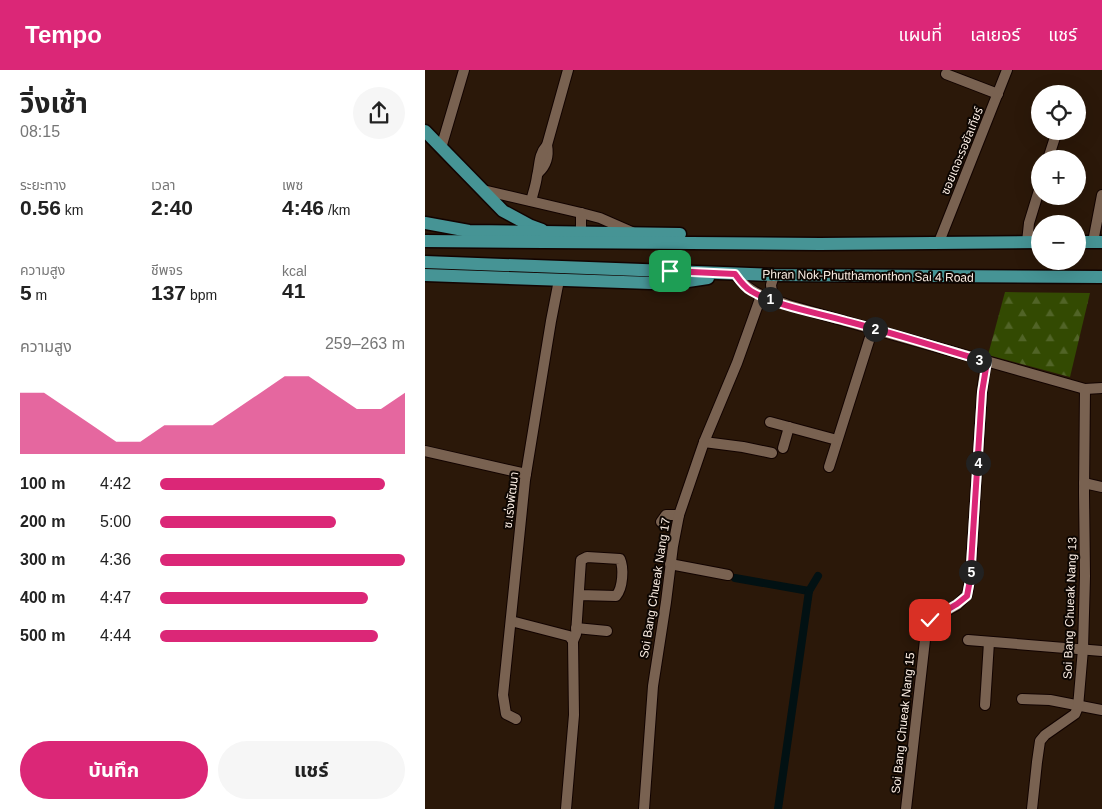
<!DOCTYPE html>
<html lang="th">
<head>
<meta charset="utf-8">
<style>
  body { margin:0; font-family:Arial,"Noto Sans Thai",sans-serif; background:#f6f6f6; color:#222; height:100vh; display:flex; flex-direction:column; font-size:19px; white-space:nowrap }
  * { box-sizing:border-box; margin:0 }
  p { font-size:16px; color:#767676 }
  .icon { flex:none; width:28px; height:28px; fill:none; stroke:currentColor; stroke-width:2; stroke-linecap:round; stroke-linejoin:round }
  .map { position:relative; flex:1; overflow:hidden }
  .panel { display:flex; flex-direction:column; background:#fff; width:425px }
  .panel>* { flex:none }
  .controls { position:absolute; left:606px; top:15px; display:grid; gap:10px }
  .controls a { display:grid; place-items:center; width:55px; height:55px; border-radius:50%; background:#fff; box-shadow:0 5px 20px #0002; font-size:25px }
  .pin { position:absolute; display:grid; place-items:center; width:42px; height:42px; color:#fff; margin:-21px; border-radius:10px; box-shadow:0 2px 8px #0006 }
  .km { position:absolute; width:25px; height:25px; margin:-12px; border-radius:50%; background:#222; color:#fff; font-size:14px; line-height:25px; text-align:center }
  .round { display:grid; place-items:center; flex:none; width:52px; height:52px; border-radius:26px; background:#f6f6f6 }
  .headline { display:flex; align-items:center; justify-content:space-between; height:85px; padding:0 20px }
  h1 { font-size:28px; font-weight:700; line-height:38px }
  .stats { display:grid; grid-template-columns:repeat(3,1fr); gap:8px; height:85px; padding:5px 20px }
  .stats div { display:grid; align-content:center }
  .stats b { font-size:21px; font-weight:700 }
  .stats small { font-size:14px; font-weight:400 }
  .stats p { font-size:14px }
  .chart { height:140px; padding:10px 20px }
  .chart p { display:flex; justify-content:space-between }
  .chart svg { width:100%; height:90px; margin-top:5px; fill:#db2777; opacity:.7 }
  .action { display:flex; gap:10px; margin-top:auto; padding:10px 20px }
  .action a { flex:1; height:58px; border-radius:30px; background:#db2777; color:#fff; font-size:20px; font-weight:700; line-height:58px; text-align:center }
  .action a+a { background:#f6f6f6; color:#222 }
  ul { padding:0 20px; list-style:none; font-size:16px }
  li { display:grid; grid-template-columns:80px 60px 1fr; align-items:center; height:38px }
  li i { height:12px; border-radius:6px; background:#db2777 }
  header { display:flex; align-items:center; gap:30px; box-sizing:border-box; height:70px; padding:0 25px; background:#db2777; color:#fff }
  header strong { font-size:24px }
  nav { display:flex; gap:28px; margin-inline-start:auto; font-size:18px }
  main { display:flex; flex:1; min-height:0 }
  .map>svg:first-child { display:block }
</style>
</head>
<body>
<header>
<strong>Tempo</strong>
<nav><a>แผนที่</a><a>เลเยอร์</a><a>แชร์</a></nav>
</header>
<main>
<section class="panel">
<div class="headline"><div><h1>วิ่งเช้า</h1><p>08:15</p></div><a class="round"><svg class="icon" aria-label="share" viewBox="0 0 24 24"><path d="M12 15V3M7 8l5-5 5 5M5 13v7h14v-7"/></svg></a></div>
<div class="stats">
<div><p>ระยะทาง</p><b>0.56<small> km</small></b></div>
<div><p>เวลา</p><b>2:40</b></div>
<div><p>เพซ</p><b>4:46<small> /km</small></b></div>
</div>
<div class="stats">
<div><p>ความสูง</p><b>5<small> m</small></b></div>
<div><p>ชีพจร</p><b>137<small> bpm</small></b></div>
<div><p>kcal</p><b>41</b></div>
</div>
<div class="chart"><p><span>ความสูง</span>259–263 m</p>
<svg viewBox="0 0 160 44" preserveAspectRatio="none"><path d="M0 44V14L10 14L20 22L30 30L40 38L50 38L60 30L70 30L80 30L90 22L100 14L110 6L120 6L130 14L140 22L150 22L160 14V44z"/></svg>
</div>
<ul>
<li><b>100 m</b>4:42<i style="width:92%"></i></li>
<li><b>200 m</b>5:00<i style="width:72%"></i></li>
<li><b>300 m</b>4:36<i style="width:100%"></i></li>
<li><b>400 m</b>4:47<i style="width:85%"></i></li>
<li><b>500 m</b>4:44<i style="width:89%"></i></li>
</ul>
<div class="action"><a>บันทึก</a><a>แชร์</a></div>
</section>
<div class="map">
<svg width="677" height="739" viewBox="0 0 677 739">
  <defs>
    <pattern id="forest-firs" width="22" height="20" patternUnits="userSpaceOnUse" patternTransform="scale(1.25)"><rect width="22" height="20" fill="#334a02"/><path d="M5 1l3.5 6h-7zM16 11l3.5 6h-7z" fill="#516427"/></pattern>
  </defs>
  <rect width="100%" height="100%" fill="#2b1809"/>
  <polygon fill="url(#forest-firs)" points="580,222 665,223 645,307 563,285"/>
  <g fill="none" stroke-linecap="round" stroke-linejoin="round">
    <g stroke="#021113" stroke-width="8">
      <polyline points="310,508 384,521"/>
      <polyline points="353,739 384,521 393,506"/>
    </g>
    <g stroke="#120300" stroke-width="12">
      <g id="minor">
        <polyline points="521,4 573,24"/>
        <polyline points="16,78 39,0"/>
        <polyline points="623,89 632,61"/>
        <path d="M113,103c8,-7 11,-17 9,-28"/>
        <polyline points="58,120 156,143 175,148 207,162"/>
        <path d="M106,131c2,-8 5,-16 6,-25 3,-11 1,-21 10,-31l21,-75"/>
        <polyline points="156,143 156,163"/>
        <polyline points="514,172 582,0"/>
        <polyline points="602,172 604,153 615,117"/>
        <polyline points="668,172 677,125"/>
        <path d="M310,204c15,20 31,23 53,31l297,84 17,-1"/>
        <polyline points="348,230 346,215 349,205"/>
        <polyline points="345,352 412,370"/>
        <polyline points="279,372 318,377 347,383"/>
        <polyline points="358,378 364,357"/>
        <polyline points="0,381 101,404"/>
        <polyline points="404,397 448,258"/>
        <polyline points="659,413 677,417"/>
        <polyline points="236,452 241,445 254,445"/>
        <polyline points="245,494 303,505"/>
        <polyline points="86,551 144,566 148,571 149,645 141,739"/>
        <polyline points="151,558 182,561"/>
        <polyline points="543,570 677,581"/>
        <path d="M148,571l3,-7 5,-74 6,-3 33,2c4,9 3,29 -4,37l-37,-1"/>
        <polyline points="597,629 625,630 677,640"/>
        <polyline points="560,635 564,572"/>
        <polyline points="91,649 81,644 78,625 100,410 126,251 134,210"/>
        <polyline points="219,739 228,616 241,532 248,476 254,445 279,372 312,293 336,226"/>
        <polyline points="481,739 501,561 505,550 532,535 542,525 545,510 557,322 561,292"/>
        <polyline points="607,739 612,692 615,671 620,665 650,644 653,637 658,579 660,506 659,422 660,319"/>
      </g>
    </g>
    <g stroke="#120300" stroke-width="15">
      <g id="major">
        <polyline points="0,61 78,141 106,156 117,160"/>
        <polyline points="0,153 44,161 255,164"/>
        <polyline points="0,171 395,174 615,172"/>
        <polyline points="652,172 677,172"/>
        <polyline points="0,192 349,205 677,207"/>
        <polyline points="0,205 226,213 263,211 283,208"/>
      </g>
    </g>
    <use href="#minor" stroke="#796251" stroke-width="10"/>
    <use href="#major" stroke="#469495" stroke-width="12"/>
  </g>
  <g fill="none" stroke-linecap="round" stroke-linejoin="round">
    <g stroke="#fff" stroke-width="10">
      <path id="route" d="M245,201l65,3c5,7 9,13 16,17 25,15 67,22 95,30 47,12 94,27 141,41l-5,30 -12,188 -3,16 -10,8 -27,16"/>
    </g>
    <use href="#route" stroke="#db2777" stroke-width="6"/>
  </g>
  <g text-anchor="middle" stroke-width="4" stroke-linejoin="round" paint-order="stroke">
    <g font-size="12" fill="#fdefe5" stroke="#0d0602">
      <text transform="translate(537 81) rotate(-68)" y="4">ซอยเดอะรอยัลเทียร์</text>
      <text transform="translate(443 206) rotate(1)" y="4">Phran Nok-Phutthamonthon Sai 4 Road</text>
      <text transform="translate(86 430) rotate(-83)" y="4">ซ.เร่งพัฒนา</text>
      <text transform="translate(230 518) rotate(-81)" y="4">Soi Bang Chueak Nang 17</text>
      <text transform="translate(645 538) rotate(-88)" y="4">Soi Bang Chueak Nang 13</text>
      <text transform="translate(478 653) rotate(-84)" y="4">Soi Bang Chueak Nang 15</text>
    </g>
  </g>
</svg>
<div class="controls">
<a><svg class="icon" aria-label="locate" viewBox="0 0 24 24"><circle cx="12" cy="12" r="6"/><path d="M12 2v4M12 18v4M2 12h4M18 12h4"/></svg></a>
<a>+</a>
<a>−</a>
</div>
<div class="pin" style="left:245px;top:201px;background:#1e9e55"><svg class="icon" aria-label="arrive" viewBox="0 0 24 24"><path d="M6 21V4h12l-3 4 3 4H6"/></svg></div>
<div class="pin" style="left:505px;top:550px;background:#d93025"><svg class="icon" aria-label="check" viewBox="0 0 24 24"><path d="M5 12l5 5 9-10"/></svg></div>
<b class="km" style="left:345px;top:229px">1</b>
<b class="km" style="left:450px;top:259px">2</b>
<b class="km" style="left:554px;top:290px">3</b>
<b class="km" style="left:553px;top:393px">4</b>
<b class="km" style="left:546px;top:502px">5</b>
</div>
</main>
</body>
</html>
